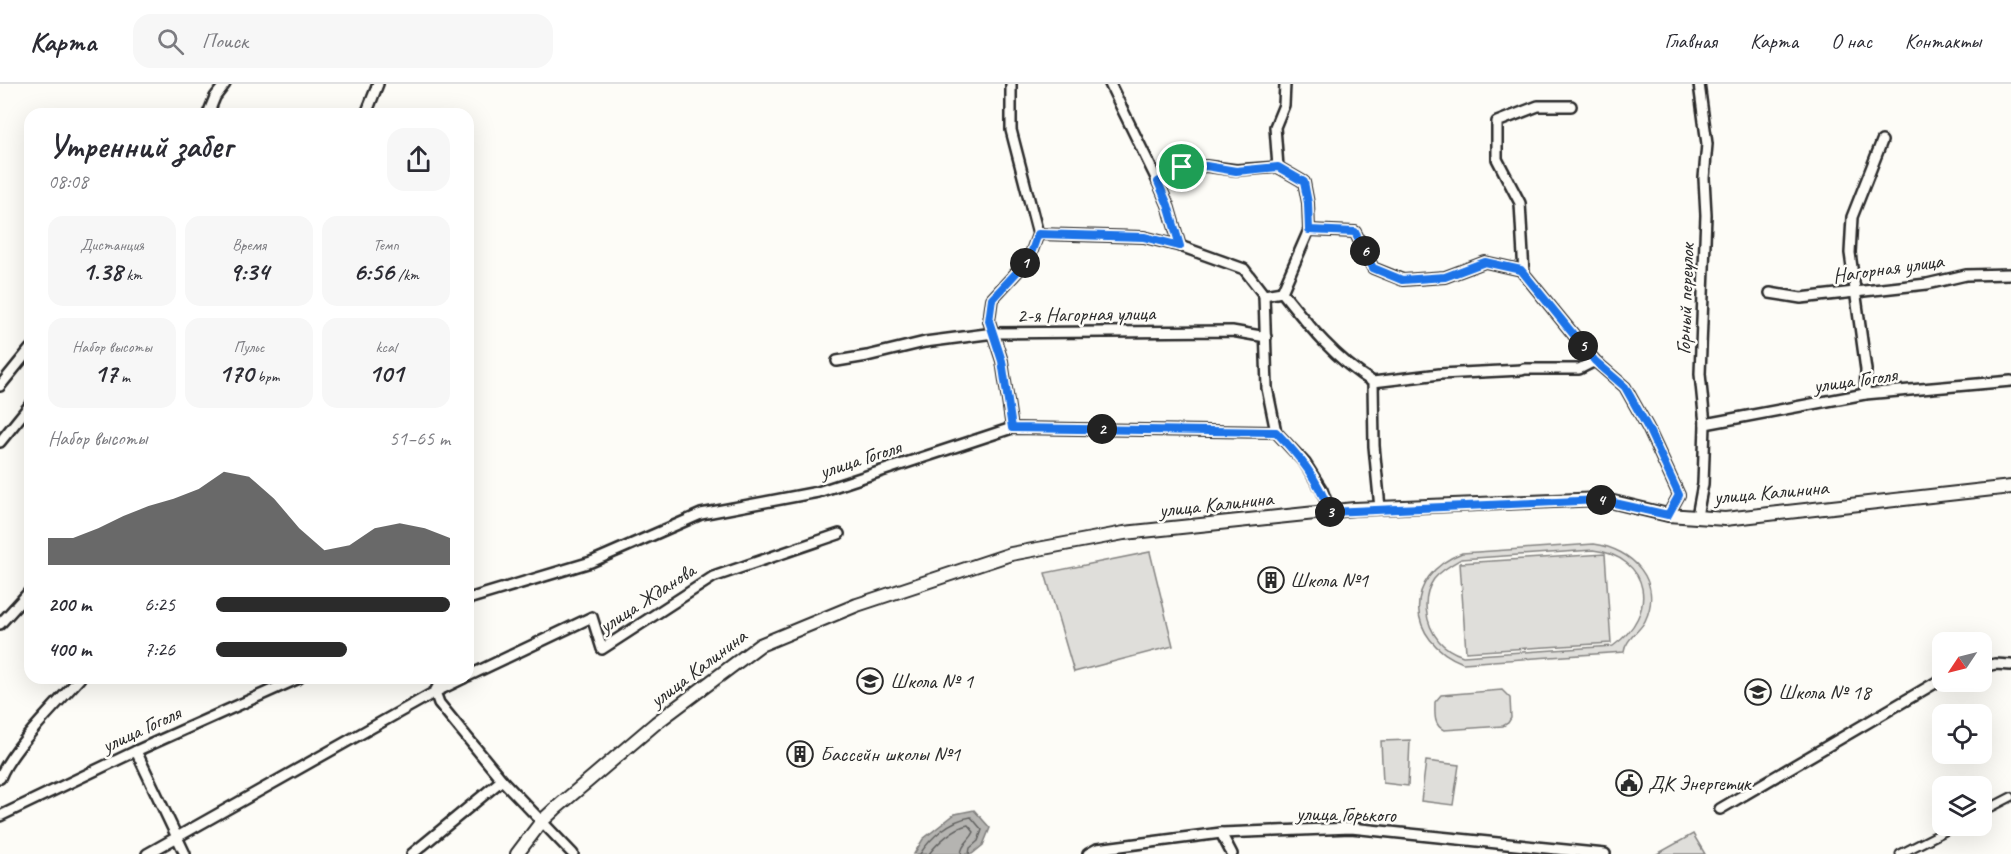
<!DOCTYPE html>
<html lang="ru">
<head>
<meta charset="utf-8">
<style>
  body { margin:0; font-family:Caveat,sans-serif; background:#f7f7f7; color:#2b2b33; height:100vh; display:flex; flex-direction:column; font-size:22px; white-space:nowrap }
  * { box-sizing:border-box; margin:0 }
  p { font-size:20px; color:#7c7c81 }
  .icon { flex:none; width:33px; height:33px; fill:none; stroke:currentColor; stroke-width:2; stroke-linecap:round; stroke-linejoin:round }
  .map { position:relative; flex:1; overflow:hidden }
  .drawer { position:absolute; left:24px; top:24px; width:450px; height:576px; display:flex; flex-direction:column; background:#fff; border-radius:18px; box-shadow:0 6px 24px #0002 }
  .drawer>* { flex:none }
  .needle { width:39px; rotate:235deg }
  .fabs { position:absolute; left:1932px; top:548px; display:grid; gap:12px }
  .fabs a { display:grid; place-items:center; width:60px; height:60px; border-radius:12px; background:#fff; box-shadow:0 6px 24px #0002; font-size:30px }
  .pin { position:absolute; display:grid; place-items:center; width:51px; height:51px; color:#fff; margin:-26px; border:3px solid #fff; border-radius:50%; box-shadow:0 2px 6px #0007 }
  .km { position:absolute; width:30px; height:30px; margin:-15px; border-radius:50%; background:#222; color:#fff; font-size:16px; line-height:30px; text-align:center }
  .round { display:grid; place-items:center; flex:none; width:63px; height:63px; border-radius:18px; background:#f7f7f7 }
  .headline { display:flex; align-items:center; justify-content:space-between; height:102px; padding:0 24px }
  h1 { font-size:33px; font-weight:800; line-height:45px }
  .stats { display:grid; grid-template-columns:repeat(3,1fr); gap:9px; height:102px; padding:6px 24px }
  .stats div { display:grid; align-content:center; border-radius:15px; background:#f7f7f7; text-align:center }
  .stats b { font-size:26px; font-weight:800 }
  .stats small { font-size:16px; font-weight:400 }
  .stats p { font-size:16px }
  .chart { height:168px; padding:12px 24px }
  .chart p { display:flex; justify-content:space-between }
  .chart svg { width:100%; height:108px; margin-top:6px; fill:#2b2b2b; opacity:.7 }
  ul { padding:0 24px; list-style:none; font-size:20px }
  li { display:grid; grid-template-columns:96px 72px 1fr; align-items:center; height:45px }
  li i { height:15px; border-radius:8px; background:#2b2b2b }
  header { display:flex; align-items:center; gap:36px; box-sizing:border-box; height:84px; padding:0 30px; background:#fff; border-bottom:2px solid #e1e1e2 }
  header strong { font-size:28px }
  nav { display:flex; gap:33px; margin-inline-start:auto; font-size:21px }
  .search { width:420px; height:54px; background:#f7f7f7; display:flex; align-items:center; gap:15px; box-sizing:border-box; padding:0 21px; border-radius:18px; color:#7c7c81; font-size:22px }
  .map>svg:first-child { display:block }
</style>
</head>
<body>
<header>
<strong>Карта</strong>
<div class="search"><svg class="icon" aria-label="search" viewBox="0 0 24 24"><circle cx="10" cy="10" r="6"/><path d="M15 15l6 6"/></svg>Поиск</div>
<nav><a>Главная</a><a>Карта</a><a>О нас</a><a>Контакты</a></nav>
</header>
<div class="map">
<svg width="2011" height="770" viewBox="0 0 2011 770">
  <rect width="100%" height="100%" fill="#fdfcf7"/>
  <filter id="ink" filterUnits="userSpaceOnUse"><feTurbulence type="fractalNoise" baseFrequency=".0167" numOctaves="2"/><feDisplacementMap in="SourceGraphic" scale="12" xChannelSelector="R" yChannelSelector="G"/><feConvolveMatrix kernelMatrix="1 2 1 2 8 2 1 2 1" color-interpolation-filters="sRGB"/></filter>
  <g filter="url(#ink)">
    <g fill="#dfdeda" stroke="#858482" stroke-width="1.5" fill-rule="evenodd">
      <path d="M1594,460c38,5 70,37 51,77 -5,10 -20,19 -21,31l-161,11c-57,-22 -61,-87 -1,-110zM1593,466c58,7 66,64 20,96l-150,10c-9,-3 -18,-8 -24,-15 -14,-17 -18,-44 -5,-62 7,-9 18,-15 27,-20z"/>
      <polygon points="1150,468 1173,562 1074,588 1045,489"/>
      <polygon points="1605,470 1611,559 1466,568 1460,479"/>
      <path d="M1502,606l8,8 1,20 -3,5 -5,3 -59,4c-11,-5 -9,-17 -9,-28l6,-7z"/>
      <polygon points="1410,656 1408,702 1383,699 1381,657"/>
      <polygon points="1426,677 1459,681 1453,721 1421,717"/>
      <polygon points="1693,750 1705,770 1657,770"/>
    </g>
    <polygon fill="#b5b4b1" stroke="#7e7d7b" stroke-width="1.5" points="974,726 990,744 983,761 972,770 914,770 923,755 955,730"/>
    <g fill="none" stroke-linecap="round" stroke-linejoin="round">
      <g stroke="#626261" stroke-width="1.5">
        <path d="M920,770c11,-17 30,-34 51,-37l11,13 -4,11 -8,7 -1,6"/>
        <path d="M929,770c8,-11 26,-27 39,-29l6,7c-4,9 -12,11 -13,22"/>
      </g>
      <g stroke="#2b2b2b" stroke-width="11">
        <g id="pedestrian">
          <polyline points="1982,728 2011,713"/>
          <polyline points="1900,770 1957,741"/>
        </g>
      </g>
      <g stroke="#2b2b2b" stroke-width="14">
        <g id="minor">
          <polyline points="1011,0 1011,46 1038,150 1029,175 992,215 989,237 1002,277 1012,344"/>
          <polyline points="1110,0 1158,98 1168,121 1180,162"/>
          <polyline points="208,30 215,13 225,0"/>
          <polyline points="366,30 378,0"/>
          <polyline points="1158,98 1182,83 1206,82 1236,86 1278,83"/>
          <polyline points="1309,146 1355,148 1373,184 1403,196 1445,193 1485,178 1521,186 1595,277 1625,303 1648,344 1679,411 1668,431"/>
          <path d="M1038,150l106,3 36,9 64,23 20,26 18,-3c27,34 53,67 91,90"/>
          <polyline points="1524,190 1520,119 1497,75 1497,38 1538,22 1571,22"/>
          <polyline points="1282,208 1309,146 1308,119 1304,98 1278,83 1275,43 1284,21 1285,0"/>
          <polyline points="1770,209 1801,214 1927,200 1966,191 2011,190"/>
          <polyline points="1264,211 1267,304 1276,348 1305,379 1322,406 1330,428"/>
          <polyline points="837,277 867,272 925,258 994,249 1232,247 1266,253"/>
          <polyline points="1524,285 1579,285 1595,277"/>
          <polyline points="1373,298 1440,290 1522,286"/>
          <polyline points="1373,298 1374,362 1380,424"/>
          <polyline points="0,302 30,265"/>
          <polyline points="1865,310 1866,286 1850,169 1852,133 1882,57"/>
          <polyline points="1705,340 1865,310 2011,297"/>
          <polyline points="0,358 30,321"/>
          <polyline points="1697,432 1703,400 1705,340 1700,290 1706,131 1704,94 1707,60 1699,0"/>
          <polyline points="468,515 591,478 701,430 818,408 1012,344 1276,348"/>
          <polyline points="0,540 30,507"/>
          <polyline points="1982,583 1995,580 2011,581"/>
          <polyline points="468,592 592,533 602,565 713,493 839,450"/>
          <polyline points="442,594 435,608 439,619 502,696 573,770"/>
          <polyline points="136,667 185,770"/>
          <path d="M0,694c11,-29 58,-75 80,-100"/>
          <polyline points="1720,725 1942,595"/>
          <polyline points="0,732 136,667 299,594"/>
          <polyline points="1221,749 1232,770"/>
          <polyline points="147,770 435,608 464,594"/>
          <polyline points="412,770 502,696"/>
          <polyline points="1088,770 1097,765 1221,749 1351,744 1605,770"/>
        </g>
      </g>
      <g stroke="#2b2b2b" stroke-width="16">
        <polyline id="tertiary" points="517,770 542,737 555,725 656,639 760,561 857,521 1011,470 1124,449 1354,425 1601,415 1668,431 1725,435 2011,403"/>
      </g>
      <use href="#pedestrian" stroke="#fdfcf7" stroke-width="7"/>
      <use href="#minor" stroke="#fdfcf7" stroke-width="9"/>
      <use href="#tertiary" stroke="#fdfcf7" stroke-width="12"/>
    </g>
  </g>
  <g fill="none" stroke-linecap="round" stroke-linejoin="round" filter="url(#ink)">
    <g stroke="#fff" stroke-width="12">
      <path id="route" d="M1206,82l30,5 42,-4 26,15 4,21 1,27 46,2 18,36 29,12 43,-3 40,-15 36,8 74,91 30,26 23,41 31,67 -11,20 -67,-15 -271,12c-14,-35 -28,-53 -54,-80l-264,-4 -10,-67 -13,-40 3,-22 37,-40 9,-25 106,3 36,9 -12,-41 -10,-23 24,-15z"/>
    </g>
    <use href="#route" stroke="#1a73e8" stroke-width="8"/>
  </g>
  <defs>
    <g id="building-ring" transform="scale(1.35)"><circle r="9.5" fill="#fdfcf7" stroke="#2b2b2b" stroke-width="1.5"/><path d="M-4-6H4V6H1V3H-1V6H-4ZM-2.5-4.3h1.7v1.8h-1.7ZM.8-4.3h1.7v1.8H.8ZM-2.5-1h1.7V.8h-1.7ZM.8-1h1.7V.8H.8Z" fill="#2b2b2b"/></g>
    <g id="school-ring" transform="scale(1.35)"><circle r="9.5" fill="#fdfcf7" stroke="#2b2b2b" stroke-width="1.5"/><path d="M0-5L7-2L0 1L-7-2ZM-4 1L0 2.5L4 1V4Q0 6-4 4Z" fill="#2b2b2b"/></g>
    <g id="civic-ring" transform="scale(1.35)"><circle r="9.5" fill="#fdfcf7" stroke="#2b2b2b" stroke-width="1.5"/><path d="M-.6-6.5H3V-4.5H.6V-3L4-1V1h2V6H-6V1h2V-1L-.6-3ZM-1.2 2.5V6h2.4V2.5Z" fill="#2b2b2b"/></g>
  </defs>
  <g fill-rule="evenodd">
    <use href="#building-ring" x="1271" y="496"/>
    <use href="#school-ring" x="870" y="597"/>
    <use href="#school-ring" x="1758" y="608"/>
    <use href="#building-ring" x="800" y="670"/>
    <use href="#civic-ring" x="1629" y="699"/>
  </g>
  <g text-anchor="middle" stroke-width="5" stroke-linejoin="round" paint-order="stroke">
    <g font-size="21" fill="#2b2b2b" stroke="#fdfcf7">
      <text transform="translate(1888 184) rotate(-8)" y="7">Нагорная улица</text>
      <text transform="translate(1685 215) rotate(-88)" y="7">Горный переулок</text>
      <text transform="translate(1086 230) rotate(-1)" y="7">2-я Нагорная улица</text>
      <text transform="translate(1855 296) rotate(-8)" y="7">улица Гоголя</text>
      <text transform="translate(860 375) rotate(-18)" y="7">улица Гоголя</text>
      <text transform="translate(1771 408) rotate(-5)" y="7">улица Калинина</text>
      <text transform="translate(1216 420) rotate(-6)" y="7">улица Калинина</text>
      <text transform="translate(647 514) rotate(-33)" y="7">улица Жданова</text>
      <text transform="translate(698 584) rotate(-37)" y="7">улица Калинина</text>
      <text transform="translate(141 645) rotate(-25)" y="7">улица Гоголя</text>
      <text transform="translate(1346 730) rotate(1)" y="7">улица Горького</text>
    </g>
    <g font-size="21" fill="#2b2b2b" stroke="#fdfcf7" text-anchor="start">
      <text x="1290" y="503">Школа №1</text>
      <text x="890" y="604">Школа № 1</text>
      <text x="1778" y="615">Школа № 18</text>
      <text x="820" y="677">Бассейн школы №1</text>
      <text x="1648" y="706">ДК Энергетик</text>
    </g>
  </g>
</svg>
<div class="fabs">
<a><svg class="needle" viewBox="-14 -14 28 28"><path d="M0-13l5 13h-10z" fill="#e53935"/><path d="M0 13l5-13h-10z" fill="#7c7c81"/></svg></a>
<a><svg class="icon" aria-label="locate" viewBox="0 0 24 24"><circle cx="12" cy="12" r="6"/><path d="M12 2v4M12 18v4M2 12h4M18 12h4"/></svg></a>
<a><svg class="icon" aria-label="layers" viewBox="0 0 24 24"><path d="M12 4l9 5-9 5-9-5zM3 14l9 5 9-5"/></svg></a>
</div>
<div class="pin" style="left:1182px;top:83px;background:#1e9e55"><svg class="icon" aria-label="arrive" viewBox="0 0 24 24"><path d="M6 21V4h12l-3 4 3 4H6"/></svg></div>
<b class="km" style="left:1025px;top:179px">1</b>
<b class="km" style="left:1102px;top:345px">2</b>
<b class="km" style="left:1330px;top:428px">3</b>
<b class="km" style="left:1601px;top:416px">4</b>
<b class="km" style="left:1583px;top:262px">5</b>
<b class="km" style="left:1365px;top:167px">6</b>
<section class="drawer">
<div class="headline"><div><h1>Утренний забег</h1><p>08:08</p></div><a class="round"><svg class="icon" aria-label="share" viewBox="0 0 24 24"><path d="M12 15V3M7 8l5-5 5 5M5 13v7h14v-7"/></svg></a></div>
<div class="stats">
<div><p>Дистанция</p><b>1.38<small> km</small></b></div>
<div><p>Время</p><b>9:34</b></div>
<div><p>Темп</p><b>6:56<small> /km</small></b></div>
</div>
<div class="stats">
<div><p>Набор высоты</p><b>17<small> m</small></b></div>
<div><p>Пульс</p><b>170<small> bpm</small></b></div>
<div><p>kcal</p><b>101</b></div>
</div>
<div class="chart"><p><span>Набор высоты</span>51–65 m</p>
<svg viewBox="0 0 160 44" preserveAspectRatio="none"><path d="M0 44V33L10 33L20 29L30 24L40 20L50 17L60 13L70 6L80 8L90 17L100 29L110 38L120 36L130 29L140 27L150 29L160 33V44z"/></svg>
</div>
<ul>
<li><b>200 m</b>6:25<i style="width:100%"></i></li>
<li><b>400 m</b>7:26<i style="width:56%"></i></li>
</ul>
</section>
</div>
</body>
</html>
